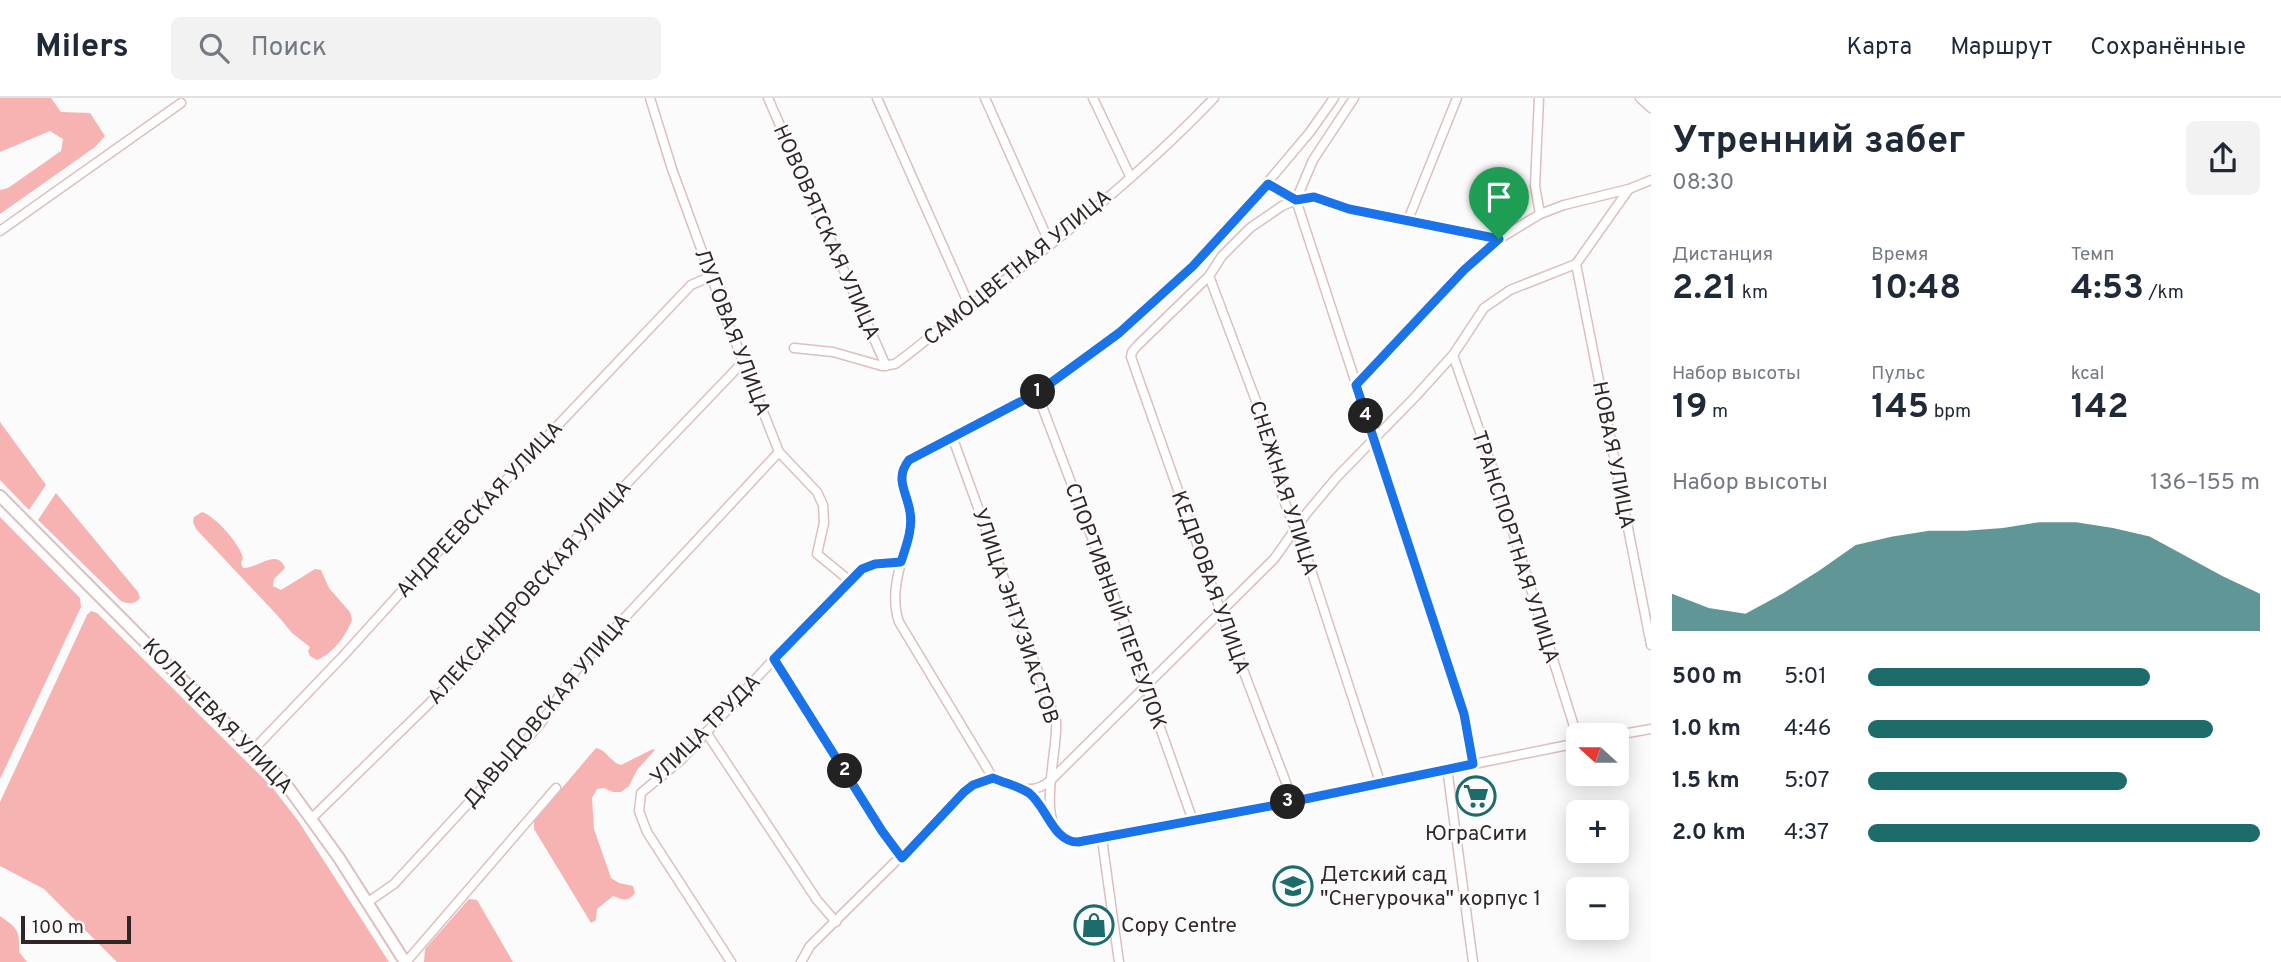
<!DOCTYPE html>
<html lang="ru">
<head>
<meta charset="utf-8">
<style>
  body { margin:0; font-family:Overpass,sans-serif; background:#f2f2f3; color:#1f2937; height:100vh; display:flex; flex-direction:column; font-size:26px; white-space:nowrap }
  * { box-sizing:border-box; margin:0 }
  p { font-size:23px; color:#747a83 }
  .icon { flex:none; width:38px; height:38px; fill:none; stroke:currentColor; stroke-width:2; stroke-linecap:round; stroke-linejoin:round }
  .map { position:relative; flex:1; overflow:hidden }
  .side { display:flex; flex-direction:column; background:#fff; width:630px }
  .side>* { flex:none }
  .needle { width:46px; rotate:291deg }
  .buttons { position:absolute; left:1566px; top:625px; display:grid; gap:14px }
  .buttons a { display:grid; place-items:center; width:63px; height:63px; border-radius:10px; background:#fff; box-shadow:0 4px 18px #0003; font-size:35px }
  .scale { position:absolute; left:21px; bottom:18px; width:110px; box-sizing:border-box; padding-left:7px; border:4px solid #312626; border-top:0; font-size:19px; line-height:24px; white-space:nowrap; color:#312626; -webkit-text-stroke:5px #fbfbfb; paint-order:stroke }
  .pin { position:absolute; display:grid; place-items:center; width:60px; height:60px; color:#fff; margin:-72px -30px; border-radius:50% 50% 50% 0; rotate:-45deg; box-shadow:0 0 7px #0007 }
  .pin .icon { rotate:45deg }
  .km { position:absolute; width:35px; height:35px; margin:-18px; border-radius:50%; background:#222; color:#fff; font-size:19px; line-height:35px; text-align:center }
  .round { display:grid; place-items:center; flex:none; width:74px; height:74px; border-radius:10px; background:#f2f2f3 }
  .overview { display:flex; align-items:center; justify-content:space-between; height:119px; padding:0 21px }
  h1 { font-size:38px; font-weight:700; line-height:52px }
  .stats { display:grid; grid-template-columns:repeat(3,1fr); gap:10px; height:119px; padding:7px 21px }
  .stats div { display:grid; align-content:center }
  .stats b { font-size:35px; font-weight:700 }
  .stats small { font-size:19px; font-weight:400 }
  .stats p { font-size:19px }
  .chart { height:196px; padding:14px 21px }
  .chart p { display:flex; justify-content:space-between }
  .chart svg { width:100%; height:126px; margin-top:7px; fill:#1e6b6b; opacity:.7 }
  ul { padding:0 21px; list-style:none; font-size:23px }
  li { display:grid; grid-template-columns:112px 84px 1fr; align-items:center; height:52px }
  li i { height:18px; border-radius:9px; background:#1e6b6b }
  header { display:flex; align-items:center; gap:42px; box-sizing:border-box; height:98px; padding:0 35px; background:#fff; border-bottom:2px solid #e0e1e3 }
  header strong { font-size:33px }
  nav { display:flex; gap:38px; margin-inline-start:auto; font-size:24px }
  .search { width:490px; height:63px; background:#f2f2f3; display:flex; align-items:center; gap:18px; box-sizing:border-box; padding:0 24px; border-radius:10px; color:#747a83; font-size:26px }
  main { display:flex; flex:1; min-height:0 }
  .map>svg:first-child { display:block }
</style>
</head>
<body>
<header>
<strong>Milers</strong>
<div class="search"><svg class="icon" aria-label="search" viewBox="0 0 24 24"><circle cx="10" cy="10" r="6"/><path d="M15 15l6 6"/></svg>Поиск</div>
<nav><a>Карта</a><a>Маршрут</a><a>Сохранённые</a></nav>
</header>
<main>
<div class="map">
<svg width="1651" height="864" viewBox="0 0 1651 864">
  <rect width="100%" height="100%" fill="#fbfbfb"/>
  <g fill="#f6b3b2">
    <polygon points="0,0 51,0 61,14 90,15 105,38 95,49 0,116 0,92 8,90 61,53 63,41 50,33 0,54"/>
    <polygon points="0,324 46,387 29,412 0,382"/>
    <path d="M56,395l82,99 2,6c-6,7 -11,6 -19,3l-83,-81z"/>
    <path d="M202,414c13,4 38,32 41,46l-2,5 2,5c14,1 34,-21 42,0l-11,11 -1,7 8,4 34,-21 6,1 8,18 21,24 2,8c-6,15 -18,33 -35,40l-7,-4 -2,-5 2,-4 -18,-14 -14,-17 -82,-87 -3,-7 1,-5z"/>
    <polygon points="0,419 80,500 81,509 0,681"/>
    <polygon points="91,513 97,515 272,689 299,724 389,864 117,864 44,791 0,768 0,704 87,517"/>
    <path d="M596,650c11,2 14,14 25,17l32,-16 2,1 -18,20 -8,16 -8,6h-8l-9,-4 -7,1 -5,9 2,31 17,49 8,5 14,3 2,7c-7,9 -12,7 -22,3l-16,13 -1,11 -5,3 -57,-94v-8z"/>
    <polygon points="469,801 477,802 513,864 424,864 425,851"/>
    <path d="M0,818c17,12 20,14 19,36l8,10h-27z"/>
  </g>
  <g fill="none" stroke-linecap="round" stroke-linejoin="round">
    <g stroke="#dcbfbe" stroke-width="11">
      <g id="minor">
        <polyline points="650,0 672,71 730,230 779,354 817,394 823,407 824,425 817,456 850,483"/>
        <polyline points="768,0 886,268"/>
        <polyline points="877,0 970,209"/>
        <polyline points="985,0 1050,146"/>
        <polyline points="1093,0 1130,78"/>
        <polyline points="1539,0 1535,88 1540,116"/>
        <polyline points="1640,0 1651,10"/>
        <polyline points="1651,0 1651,1"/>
        <polyline points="1268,86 1296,102 1464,616 1473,666"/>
        <polyline points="1296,102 1314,99 1349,111 1499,141"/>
        <polyline points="1408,122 1457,0"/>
        <polyline points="0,133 181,5"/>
        <polyline points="1576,166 1651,547"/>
        <polyline points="1209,178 1267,332 1283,400 1307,460 1380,684"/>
        <path d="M794,250l39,4 49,14 13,-2c19,-13 36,-29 55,-43 90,-66 187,-142 264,-223"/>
        <polyline points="1453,257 1496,380 1578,641"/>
        <polyline points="1356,287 1464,172 1499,141 1540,116 1564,107 1629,91"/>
        <polyline points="1037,295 1143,574 1150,601 1193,723"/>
        <path d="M953,341l103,282c3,29 -23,107 13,120 10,4 23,-1 33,-2l17,123"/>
        <path d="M901,464c-5,19 -9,40 -2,60l94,156"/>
        <polyline points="774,561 882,733 902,760"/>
        <polyline points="706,634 817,802 836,824"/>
        <polyline points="1617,637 1651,631"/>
        <polyline points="253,652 344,557 429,463 691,187 712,178"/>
        <polyline points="1447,670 1473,864"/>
        <polyline points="1023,692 1033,698 1050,720"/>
        <polyline points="1293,703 1221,514 1131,259 1132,254 1138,247 1209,178 1222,158 1250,130 1282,108 1296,102 1313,62 1354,0"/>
        <polyline points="312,720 445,590 471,563 510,513 613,400 743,264"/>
        <polyline points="1102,741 1578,645"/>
        <polyline points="368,804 394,786 520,649 541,625 577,571 779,354"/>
        <polyline points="406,864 556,690"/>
        <path d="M731,864l-84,-130 -8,-21 2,-18 40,-33 93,-101 84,-86 17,-9 26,-2c5,-16 12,-33 9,-50 -3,-20 -16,-33 -1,-52l128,-67 82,-60 74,-67 37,-39 80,-95 24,-34"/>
        <path d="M801,864l9,-16 163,-161 20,-7c21,9 39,19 58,2l223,-221 32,-45 31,-37 79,-81 37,-41 31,-47 26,-18 66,-26 53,-75 22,-9"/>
      </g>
    </g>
    <g stroke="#dcbfbe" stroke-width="14">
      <polyline id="highway" points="0,398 285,685 339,760 405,864"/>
    </g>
    <use href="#minor" stroke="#fff" stroke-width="8"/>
    <use href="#highway" stroke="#fff" stroke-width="10"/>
  </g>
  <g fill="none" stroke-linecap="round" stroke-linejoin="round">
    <g stroke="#fff" stroke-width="14">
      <path id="route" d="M1268,86l28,16 18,-3 35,12 150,30 -35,31 -108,115 108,329 9,50 -197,41 -198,37c-25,0 -31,-35 -49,-49 -10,-7 -25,-10 -36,-15l-20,7 -9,7 -62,66 -20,-27 -108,-172 88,-90 13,-5 26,-2c5,-16 12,-33 9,-50 -3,-20 -16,-33 -1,-52l128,-67 82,-60 74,-67z"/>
    </g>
    <use href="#route" stroke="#1a73e8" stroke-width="9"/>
  </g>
  <defs>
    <g id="supermarket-ring" transform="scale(2.0125)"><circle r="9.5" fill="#fbfbfb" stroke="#1e6b6b" stroke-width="1.5"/><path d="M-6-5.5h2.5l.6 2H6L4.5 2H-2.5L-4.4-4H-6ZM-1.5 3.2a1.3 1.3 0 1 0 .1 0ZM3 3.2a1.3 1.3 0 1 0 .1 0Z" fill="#1e6b6b"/></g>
    <g id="school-ring" transform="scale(2.0125)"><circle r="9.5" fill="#fbfbfb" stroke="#1e6b6b" stroke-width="1.5"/><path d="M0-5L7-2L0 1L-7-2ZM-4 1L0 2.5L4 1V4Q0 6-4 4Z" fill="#1e6b6b"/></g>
    <g id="shop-ring" transform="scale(2.0125)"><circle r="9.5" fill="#fbfbfb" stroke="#1e6b6b" stroke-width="1.5"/><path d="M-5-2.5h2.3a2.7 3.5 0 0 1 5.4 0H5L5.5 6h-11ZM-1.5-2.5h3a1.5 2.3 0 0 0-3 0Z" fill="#1e6b6b"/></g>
  </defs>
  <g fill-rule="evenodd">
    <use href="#supermarket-ring" x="1476" y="698"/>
    <use href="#school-ring" x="1293" y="788"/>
    <use href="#shop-ring" x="1094" y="827"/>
  </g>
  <g text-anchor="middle" stroke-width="5" stroke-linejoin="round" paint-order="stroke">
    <g font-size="21" fill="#312626" stroke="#fbfbfb">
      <text transform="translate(827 134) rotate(66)" y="7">НОВОВЯТСКАЯ УЛИЦА</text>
      <text transform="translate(1017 169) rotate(-39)" y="7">САМОЦВЕТНАЯ УЛИЦА</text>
      <text transform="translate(733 234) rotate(69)" y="7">ЛУГОВАЯ УЛИЦА</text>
      <text transform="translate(1614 357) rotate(79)" y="7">НОВАЯ УЛИЦА</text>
      <text transform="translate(1284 390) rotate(72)" y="7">СНЕЖНАЯ УЛИЦА</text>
      <text transform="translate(479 411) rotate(-47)" y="7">АНДРЕЕВСКАЯ УЛИЦА</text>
      <text transform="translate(1516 449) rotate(72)" y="7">ТРАНСПОРТНАЯ УЛИЦА</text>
      <text transform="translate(1211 484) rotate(70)" y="7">КЕДРОВАЯ УЛИЦА</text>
      <text transform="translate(529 494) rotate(-48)" y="7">АЛЕКСАНДРОВСКАЯ УЛИЦА</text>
      <text transform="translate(1116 508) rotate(70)" y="7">СПОРТИВНЫЙ ПЕРЕУЛОК</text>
      <text transform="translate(1016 518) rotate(71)" y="7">УЛИЦА ЭНТУЗИАСТОВ</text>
      <text transform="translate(546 612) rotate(-50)" y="7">ДАВЫДОВСКАЯ УЛИЦА</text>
      <text transform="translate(218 618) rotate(46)" y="7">КОЛЬЦЕВАЯ УЛИЦА</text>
      <text transform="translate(705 631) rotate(-45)" y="7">УЛИЦА ТРУДА</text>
    </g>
    <g font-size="21" fill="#312626" stroke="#fbfbfb" text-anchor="start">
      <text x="1476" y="742" text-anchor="middle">ЮграСити</text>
      <text x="1320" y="783">Детский сад<tspan x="1320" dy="24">"Снегурочка" корпус 1</tspan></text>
      <text x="1121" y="834">Copy Centre</text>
    </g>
  </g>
</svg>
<div class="buttons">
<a><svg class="needle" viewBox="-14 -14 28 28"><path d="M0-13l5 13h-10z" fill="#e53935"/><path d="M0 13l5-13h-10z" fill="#747a83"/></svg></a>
<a>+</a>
<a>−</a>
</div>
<div class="scale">100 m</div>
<div class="pin" style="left:1499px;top:141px;background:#1e9e55"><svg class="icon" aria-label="arrive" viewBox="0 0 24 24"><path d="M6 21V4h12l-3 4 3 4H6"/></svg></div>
<b class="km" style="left:1038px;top:294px">1</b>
<b class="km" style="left:845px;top:673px">2</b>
<b class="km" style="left:1288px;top:704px">3</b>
<b class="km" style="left:1366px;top:318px">4</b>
</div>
<section class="side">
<div class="overview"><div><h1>Утренний забег</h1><p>08:30</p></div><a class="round"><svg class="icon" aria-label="share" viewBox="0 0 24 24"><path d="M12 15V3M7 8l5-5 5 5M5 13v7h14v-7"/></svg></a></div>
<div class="stats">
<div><p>Дистанция</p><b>2.21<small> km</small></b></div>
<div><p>Время</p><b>10:48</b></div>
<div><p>Темп</p><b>4:53<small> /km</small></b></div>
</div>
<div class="stats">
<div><p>Набор высоты</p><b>19<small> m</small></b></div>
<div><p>Пульс</p><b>145<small> bpm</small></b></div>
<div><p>kcal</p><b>142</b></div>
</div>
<div class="chart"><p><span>Набор высоты</span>136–155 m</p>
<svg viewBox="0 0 160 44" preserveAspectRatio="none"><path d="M0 44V31L10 36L20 38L30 31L40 23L50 14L60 11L70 9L80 9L90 8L100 6L110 6L120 8L130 11L140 18L150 25L160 31V44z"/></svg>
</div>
<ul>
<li><b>500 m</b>5:01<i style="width:72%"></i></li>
<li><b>1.0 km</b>4:46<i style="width:88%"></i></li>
<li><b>1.5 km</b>5:07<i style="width:66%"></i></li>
<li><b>2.0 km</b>4:37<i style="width:100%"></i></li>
</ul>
</section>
</main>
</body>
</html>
